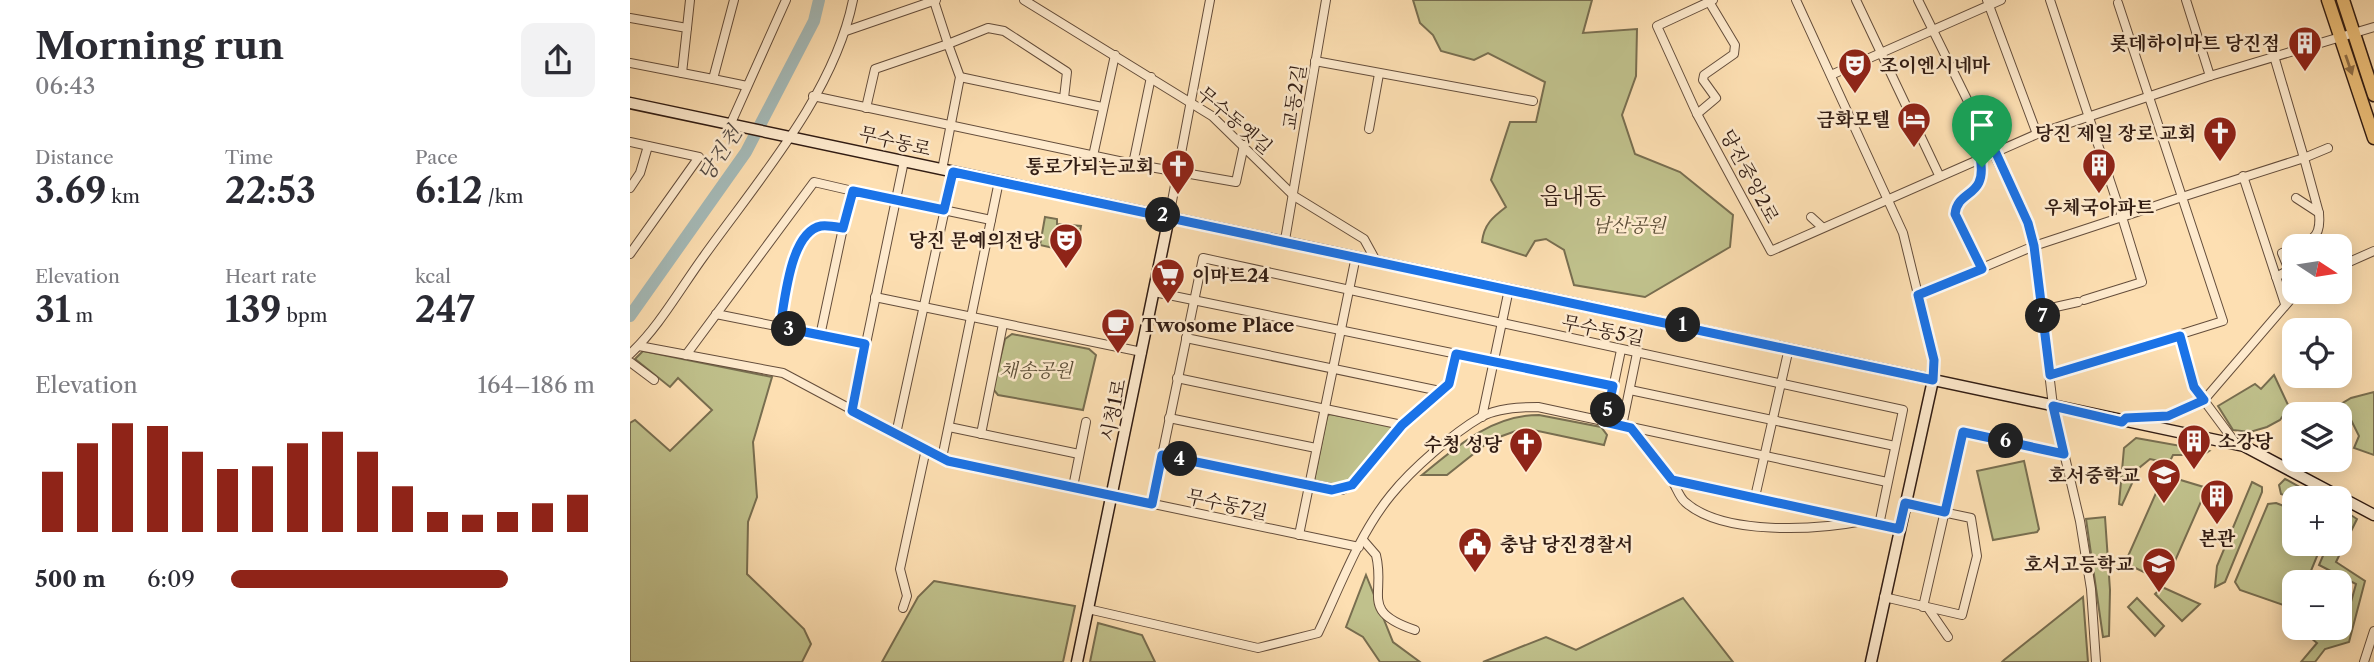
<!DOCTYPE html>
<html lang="en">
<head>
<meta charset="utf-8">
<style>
  body { margin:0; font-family:"Libre Caslon Text","Noto Serif KR",serif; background:#f2f2f3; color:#2b2b33; height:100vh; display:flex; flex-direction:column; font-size:26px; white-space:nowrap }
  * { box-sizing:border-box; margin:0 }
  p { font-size:23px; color:#7c7c81 }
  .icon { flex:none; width:38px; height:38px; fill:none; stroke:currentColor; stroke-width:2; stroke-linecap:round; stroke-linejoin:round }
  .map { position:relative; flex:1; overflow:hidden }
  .sheet { display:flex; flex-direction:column; background:#fff; width:630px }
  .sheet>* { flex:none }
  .needle { width:46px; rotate:102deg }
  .tools { position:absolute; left:1652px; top:234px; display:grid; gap:14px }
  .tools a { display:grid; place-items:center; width:70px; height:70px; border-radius:14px; background:#fff; box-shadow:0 4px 18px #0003; font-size:35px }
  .pin { position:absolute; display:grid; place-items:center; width:60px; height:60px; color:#fff; margin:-72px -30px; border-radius:50% 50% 50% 0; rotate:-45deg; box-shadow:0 0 7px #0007 }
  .pin .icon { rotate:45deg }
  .km { position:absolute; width:35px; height:35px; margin:-18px; border-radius:50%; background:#222; color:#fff; font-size:19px; line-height:35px; text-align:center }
  .round { display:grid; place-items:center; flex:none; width:74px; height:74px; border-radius:14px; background:#f2f2f3 }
  .headline { display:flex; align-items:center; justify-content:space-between; height:119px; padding:0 35px }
  h1 { font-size:38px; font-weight:700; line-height:52px }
  .figures { display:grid; grid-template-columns:repeat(3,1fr); gap:10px; height:119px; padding:7px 35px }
  .figures div { display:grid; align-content:center }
  .figures b { font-size:35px; font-weight:700 }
  .figures small { font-size:19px; font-weight:400 }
  .figures p { font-size:19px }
  .chart { height:196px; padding:14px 35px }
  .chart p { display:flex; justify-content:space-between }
  .chart svg { width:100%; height:126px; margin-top:7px; stroke:#8f2418; stroke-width:6 }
  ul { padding:0 35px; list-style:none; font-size:23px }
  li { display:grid; grid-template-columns:112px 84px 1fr; align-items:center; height:52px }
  li i { height:18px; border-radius:9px; background:#8f2418 }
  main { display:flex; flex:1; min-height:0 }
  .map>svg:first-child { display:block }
</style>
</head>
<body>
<main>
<section class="sheet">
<div class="headline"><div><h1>Morning run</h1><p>06:43</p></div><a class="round"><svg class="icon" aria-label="share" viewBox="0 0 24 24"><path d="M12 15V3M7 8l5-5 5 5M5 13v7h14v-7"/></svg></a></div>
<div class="figures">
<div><p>Distance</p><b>3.69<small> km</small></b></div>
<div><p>Time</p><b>22:53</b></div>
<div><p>Pace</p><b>6:12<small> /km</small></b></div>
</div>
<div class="figures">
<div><p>Elevation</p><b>31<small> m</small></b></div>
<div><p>Heart rate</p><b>139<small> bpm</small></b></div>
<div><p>kcal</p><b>247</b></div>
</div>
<div class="chart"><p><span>Elevation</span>164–186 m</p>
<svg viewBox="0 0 160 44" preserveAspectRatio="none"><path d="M5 44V23M15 44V13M25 44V6M35 44V7M45 44V16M55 44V22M65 44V21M75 44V13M85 44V9M95 44V16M105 44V28M115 44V37M125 44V38M135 44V37M145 44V34M155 44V31"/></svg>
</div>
<ul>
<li><b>500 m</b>6:09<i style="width:76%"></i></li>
</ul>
</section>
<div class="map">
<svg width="1744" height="662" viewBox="0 0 1744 662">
  <rect width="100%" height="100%" fill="#fddfb2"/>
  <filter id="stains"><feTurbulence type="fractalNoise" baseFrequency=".00286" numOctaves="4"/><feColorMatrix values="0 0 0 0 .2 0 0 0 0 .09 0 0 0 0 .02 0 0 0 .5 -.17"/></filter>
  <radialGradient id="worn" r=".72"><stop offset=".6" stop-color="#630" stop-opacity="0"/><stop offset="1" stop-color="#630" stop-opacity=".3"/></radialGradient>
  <g fill="#c0c18c" stroke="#786e50" stroke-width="2">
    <path d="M783,0h179l-9,33 54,-4 -1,47 -14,39 13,39 45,18 53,43 -3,32 -85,50 -71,-12 -10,-35 -18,-11 -11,2 -9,15 -44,-14c2,-18 11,-25 24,-35l-15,-27 19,-58h26l9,-40 -57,-29 -14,7 -33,-9 -8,-16 -13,-12z"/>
    <polygon points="415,217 427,219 427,224 451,226 446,253 410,245"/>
    <polygon points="382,334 459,349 466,355 453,410 368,395 363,389 375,339"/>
    <polygon points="13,351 142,377 123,442 127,497 118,522 117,574 174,629 181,644 172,662 0,662 0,423 5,420 40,451 82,410 48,378 40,387 5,359"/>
    <polygon points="1644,375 1659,407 1650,420 1637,427 1620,432 1603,430 1588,406 1625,384 1631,389"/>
    <polygon points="1744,392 1744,455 1724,448 1729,436 1721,420 1711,418 1706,407 1721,398"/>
    <polygon points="700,414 767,427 721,485 707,489 684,480 697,416"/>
    <path d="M909,415l62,12 6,8 -3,10 -80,-17 -33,12 -44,35h-25c35,-29 70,-60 117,-60z"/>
    <polygon points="1506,438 1579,451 1573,455 1543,455 1539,463 1520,459 1509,468 1492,505 1489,504 1494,448"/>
    <polygon points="1394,461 1409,529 1407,532 1363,540 1347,471"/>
    <polygon points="1534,475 1577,488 1541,570 1530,566 1524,577 1495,563"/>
    <polygon points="1655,479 1657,480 1691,499 1664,499 1651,494 1649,485"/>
    <polygon points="1622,482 1632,487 1632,492 1595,582 1585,587 1587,566"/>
    <polygon points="1646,503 1664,510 1664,544 1692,544 1676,583 1664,583 1664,600 1656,606 1610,590 1605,582 1638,504"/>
    <polygon points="1713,510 1727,519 1706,562 1735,581 1719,642 1695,649 1685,662 1671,662 1687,643 1669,628 1710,628 1710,618 1716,620 1726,584 1689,565 1698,544 1710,544"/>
    <polygon points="1475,517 1480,590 1479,636 1473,637 1456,519"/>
    <polygon points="736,575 763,642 790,662 750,662 733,637 716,627"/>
    <polygon points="304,581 445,606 433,662 252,662 288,597"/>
    <polygon points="1532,587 1570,604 1552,621 1525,594"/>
    <polygon points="1453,597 1458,662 1372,662 1374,660"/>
    <polygon points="1053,598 1103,662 853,662 916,637 946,650"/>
    <polygon points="1507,598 1534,626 1525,636 1498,607"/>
    <polygon points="468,623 512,635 525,662 460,662"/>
  </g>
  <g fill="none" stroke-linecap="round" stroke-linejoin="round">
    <polyline stroke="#a5bab8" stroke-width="12" points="0,316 116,152 184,21 189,0"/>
    <g stroke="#644d3b" stroke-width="10">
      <g id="street">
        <polyline points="104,0 83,79 117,86"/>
        <polyline points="394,0 582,116 664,196 734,239 745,259"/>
        <polyline points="1083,0 1027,26 1067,114 1141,251 1407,134 1580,76 1744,27"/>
        <polyline points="1166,0 1273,233 1304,360 1303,380"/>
        <polyline points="1226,0 1309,175"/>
        <polyline points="1288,0 1398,223 1404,246 1423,406 1450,521 1461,589 1466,662"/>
        <polyline points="1357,0 1407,134"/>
        <polyline points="1556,0 1580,76"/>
        <polyline points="304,1 318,44 358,28 374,31 437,72 434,98"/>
        <polyline points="0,18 57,28 52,73 0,63"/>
        <polyline points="57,28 60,0"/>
        <polyline points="216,31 306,0"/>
        <polyline points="1644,56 1674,158 1698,148"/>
        <polyline points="685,61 903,101"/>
        <polyline points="52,73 83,79"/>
        <polyline points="1201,75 1371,0"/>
        <polyline points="330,77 472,107"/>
        <polyline points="183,96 503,164 606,182 614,145"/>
        <polyline points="236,108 245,69 318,44 330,77 312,170"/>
        <polyline points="1067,114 1086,98 1073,80 1074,75 1104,54 1105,45 1078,0"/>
        <polyline points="101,123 156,0"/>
        <polyline points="739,129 749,74"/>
        <polyline points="0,142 69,157 0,254"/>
        <polyline points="463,156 485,55"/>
        <path d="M1350,157c8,42 -23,31 -25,57l27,55"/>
        <polyline points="503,164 521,77"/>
        <polyline points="1613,176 1655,304"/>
        <polyline points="0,188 10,173 18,146"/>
        <polyline points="223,191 361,220"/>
        <polyline points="539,217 580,0"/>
        <polyline points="1181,217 1192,227"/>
        <polyline points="655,240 696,0"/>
        <path d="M1667,247c19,-8 24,-14 22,-34"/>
        <polyline points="1710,266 1744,251"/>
        <polyline points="1646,277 1659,270 1652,253 1664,248"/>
        <polyline points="524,292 983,386"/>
        <polyline points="1288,295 1404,246 1492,217 1420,0"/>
        <polyline points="245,297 512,352"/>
        <polyline points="1454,300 1512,282 1492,217 1552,197 1488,3"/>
        <polyline points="1412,310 1448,302"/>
        <polyline points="86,314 235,344"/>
        <polyline points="190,336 213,228"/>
        <polyline points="1550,336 1564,387 1607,445"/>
        <polyline points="556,338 810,391"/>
        <polyline points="9,346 153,373 318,461 729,547"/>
        <path d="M0,354c29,-27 50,-65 74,-98 55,-77 130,-162 149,-256"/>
        <path d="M56,355l128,-173 39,9 -10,37c-6,-1 -15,-3 -22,-2 -31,6 -36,75 -41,101"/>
        <polyline points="0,362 24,380"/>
        <polyline points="1420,375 1593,321 1552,197 1674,158 1689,213 1666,198"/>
        <polyline points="547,378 772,425"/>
        <polyline points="1000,390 1265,446"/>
        <polyline points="222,411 274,161"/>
        <polyline points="852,417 879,289"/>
        <polyline points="539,418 686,448"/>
        <polyline points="1496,418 1538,416 1574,400 1667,292"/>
        <polyline points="976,422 991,350"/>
        <polyline points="992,426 1007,353"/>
        <polyline points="319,427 449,454"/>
        <path d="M1001,428c13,17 28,33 40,51 5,7 8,18 14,23 38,34 131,28 178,19"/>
        <polyline points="266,434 323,172"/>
        <polyline points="351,434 373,324"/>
        <polyline points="532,455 712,490 722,485 772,425 819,384 826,354"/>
        <polyline points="312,458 369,181"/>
        <polyline points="1042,480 1269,529"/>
        <polyline points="443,487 456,422"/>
        <polyline points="1125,497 1159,348"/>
        <polyline points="522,504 573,258 1273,410 1249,525"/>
        <polyline points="669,535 726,256"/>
        <path d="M733,540l13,15c10,40 -17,56 39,75"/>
        <polyline points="1254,597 1332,615 1347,556 1341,518 1275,504"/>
        <polyline points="1293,607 1333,432 1434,454"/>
        <polyline points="273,608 277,596 270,569 296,449"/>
        <polyline points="1298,608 1318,637"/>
        <path d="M458,609l170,39 60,-15c22,-46 41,-99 73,-138 21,-26 61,-61 90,-78 16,-9 38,-10 57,-10l349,75"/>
        <polyline points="1734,662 1744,631"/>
      </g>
    </g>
    <g stroke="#311c13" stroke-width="13">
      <g id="secondary">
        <polyline points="0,103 1614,446 1744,515"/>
        <polyline points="447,662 539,217"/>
        <polyline points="1241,662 1303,380"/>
      </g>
    </g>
    <g stroke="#311c13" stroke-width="15">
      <g id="primary">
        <polyline points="1698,0 1744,138"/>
        <polyline points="1713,0 1744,95"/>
      </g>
    </g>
    <use href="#street" stroke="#feeacd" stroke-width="8"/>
    <use href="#secondary" stroke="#feeacd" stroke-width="10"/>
    <use href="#primary" stroke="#eec079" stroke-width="12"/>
  </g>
  <defs><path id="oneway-solid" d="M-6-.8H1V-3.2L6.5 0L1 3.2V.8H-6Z" transform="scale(1.75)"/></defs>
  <use fill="#906e46" href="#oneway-solid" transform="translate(1719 65) rotate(71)"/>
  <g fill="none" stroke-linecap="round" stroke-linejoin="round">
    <g stroke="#fff" stroke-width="14">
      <path id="route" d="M1365,151l33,72 6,23 16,129 130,-39 14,51 10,13 -36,16 -42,2 -4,4 -69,-16 11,48 -101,-22 -18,80 -40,-9 -6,26 -227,-49 -41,-52 -26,-6 8,-36 -157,-32 -7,30 -47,41 -50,60 -20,5 -170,-35 -10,49 -204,-43 -96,-50 13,-67 -85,-17c5,-26 10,-95 41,-101 7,-1 16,1 22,2l10,-37 91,19 9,-38 980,208 1,-20 -16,-65 64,-26 -27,-55c3,-26 33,-15 25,-57z"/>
    </g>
    <use href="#route" stroke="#1a73e8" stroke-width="9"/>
  </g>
  <defs>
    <g id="building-pin" transform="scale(1.75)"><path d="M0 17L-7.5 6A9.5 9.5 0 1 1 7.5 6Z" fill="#8f2418" stroke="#feeacd"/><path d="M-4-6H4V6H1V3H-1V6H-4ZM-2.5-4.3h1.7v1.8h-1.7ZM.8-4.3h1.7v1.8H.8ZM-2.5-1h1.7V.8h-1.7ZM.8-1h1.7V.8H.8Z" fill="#fff"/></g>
    <g id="theatre-pin" transform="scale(1.75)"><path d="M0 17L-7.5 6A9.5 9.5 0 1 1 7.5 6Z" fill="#8f2418" stroke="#feeacd"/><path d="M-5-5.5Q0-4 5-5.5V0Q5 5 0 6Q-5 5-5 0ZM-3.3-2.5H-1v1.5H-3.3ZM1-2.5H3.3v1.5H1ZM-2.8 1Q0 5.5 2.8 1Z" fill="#fff"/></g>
    <g id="hotel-pin" transform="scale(1.75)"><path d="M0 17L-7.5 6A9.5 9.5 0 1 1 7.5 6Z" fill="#8f2418" stroke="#feeacd"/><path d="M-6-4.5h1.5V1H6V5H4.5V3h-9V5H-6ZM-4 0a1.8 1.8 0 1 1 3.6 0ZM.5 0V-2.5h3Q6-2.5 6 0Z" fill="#fff"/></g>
    <g id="church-pin" transform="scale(1.75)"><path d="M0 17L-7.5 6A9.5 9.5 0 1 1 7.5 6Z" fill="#8f2418" stroke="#feeacd"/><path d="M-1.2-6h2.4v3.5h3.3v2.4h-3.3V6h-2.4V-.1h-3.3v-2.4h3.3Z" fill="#fff"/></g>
    <g id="supermarket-pin" transform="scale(1.75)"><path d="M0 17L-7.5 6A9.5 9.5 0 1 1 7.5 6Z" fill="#8f2418" stroke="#feeacd"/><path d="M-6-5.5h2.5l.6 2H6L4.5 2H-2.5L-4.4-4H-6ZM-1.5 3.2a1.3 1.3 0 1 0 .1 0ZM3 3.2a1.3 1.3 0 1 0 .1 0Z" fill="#fff"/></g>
    <g id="cafe-pin" transform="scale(1.75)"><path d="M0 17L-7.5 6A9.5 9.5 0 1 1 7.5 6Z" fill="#8f2418" stroke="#feeacd"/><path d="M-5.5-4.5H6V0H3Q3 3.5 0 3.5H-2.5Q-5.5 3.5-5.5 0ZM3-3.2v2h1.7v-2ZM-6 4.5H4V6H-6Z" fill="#fff"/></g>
    <g id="school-pin" transform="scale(1.75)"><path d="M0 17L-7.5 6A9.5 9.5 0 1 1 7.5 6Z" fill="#8f2418" stroke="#feeacd"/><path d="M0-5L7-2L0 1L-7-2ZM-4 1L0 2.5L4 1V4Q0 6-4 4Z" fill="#fff"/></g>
    <g id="civic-pin" transform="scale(1.75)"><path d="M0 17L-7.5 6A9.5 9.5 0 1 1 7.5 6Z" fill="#8f2418" stroke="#feeacd"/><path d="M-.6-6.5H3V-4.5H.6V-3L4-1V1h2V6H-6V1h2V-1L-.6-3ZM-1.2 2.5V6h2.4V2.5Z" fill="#fff"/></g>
  </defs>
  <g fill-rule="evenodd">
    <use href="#building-pin" x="1675" y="43"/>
    <use href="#theatre-pin" x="1225" y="65"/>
    <use href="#hotel-pin" x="1284" y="119"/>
    <use href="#church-pin" x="1590" y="133"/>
    <use href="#building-pin" x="1469" y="165"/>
    <use href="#church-pin" x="548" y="166"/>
    <use href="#theatre-pin" x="436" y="240"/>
    <use href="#supermarket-pin" x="538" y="275"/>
    <use href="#cafe-pin" x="488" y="325"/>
    <use href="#building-pin" x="1564" y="441"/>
    <use href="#church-pin" x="896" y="444"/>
    <use href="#school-pin" x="1534" y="475"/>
    <use href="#building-pin" x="1587" y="496"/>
    <use href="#civic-pin" x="845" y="544"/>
    <use href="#school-pin" x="1529" y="564"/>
  </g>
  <g text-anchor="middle" stroke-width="5" stroke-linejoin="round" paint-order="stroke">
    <g font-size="19" font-weight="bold" fill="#311c13" stroke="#feeacd" text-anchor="end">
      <text x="1650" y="50">롯데하이마트 당진점</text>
      <text x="1250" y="72" text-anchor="start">조이엔시네마</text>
      <text x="1260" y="126">금화모텔</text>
      <text x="1566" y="140">당진 제일 장로 교회</text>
      <text x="524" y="173">통로가되는교회</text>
      <text x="1469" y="214" text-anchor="middle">우체국아파트</text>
      <text x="412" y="247">당진 문예의전당</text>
      <text x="562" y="282" text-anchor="start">이마트24</text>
      <text x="512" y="332" text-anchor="start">Twosome Place</text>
      <text x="1588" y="448" text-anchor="start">소강당</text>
      <text x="872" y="451">수청 성당</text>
      <text x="1510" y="482">호서중학교</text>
      <text x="1587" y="545" text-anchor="middle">본관</text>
      <text x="870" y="551" text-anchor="start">충남 당진경찰서</text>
      <text x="1504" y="571">호서고등학교</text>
    </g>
    <g font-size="19" fill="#311c13" stroke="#feeacd">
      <text transform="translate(664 97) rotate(-81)" y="7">교동2길</text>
      <text transform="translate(605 120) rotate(41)" y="7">무수동옛길</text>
      <text transform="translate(265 141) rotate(13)" y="7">무수동로</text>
      <text transform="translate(1120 176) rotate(62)" y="7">당진중앙2로</text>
      <text transform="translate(973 330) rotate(12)" y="7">무수동5길</text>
      <text transform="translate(483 410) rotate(-79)" y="7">시청1로</text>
      <text transform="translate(597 504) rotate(12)" y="7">무수동7길</text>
    </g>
    <g font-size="19" font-style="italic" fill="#5c4e37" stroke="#feeacd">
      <text x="999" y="232">남산공원</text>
      <text x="406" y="377">채송공원</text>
    </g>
    <g font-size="21" font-style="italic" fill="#544b45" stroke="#feeacd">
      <text transform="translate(90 154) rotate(-57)" y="7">당진천</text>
    </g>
    <g font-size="23" fill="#311c13" stroke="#feeacd">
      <text x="943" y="204">읍내동</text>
    </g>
  </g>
  <rect width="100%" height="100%" filter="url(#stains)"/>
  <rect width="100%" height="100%" fill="url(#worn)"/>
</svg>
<div class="tools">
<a><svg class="needle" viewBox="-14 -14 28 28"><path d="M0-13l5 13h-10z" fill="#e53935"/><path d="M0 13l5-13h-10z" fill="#7c7c81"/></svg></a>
<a><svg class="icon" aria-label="locate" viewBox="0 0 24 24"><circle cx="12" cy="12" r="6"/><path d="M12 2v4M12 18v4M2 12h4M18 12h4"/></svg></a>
<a><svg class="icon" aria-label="layers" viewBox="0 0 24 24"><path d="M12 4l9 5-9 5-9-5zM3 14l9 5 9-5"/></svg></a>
<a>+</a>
<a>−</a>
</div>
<div class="pin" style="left:1352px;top:167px;background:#1e9e55"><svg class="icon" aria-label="arrive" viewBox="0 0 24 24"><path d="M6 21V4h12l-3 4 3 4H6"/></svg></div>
<b class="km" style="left:1053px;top:325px">1</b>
<b class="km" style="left:533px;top:215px">2</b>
<b class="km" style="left:159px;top:329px">3</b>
<b class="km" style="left:550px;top:459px">4</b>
<b class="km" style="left:978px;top:410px">5</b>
<b class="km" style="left:1376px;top:441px">6</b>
<b class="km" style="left:1413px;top:316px">7</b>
</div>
</main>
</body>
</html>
